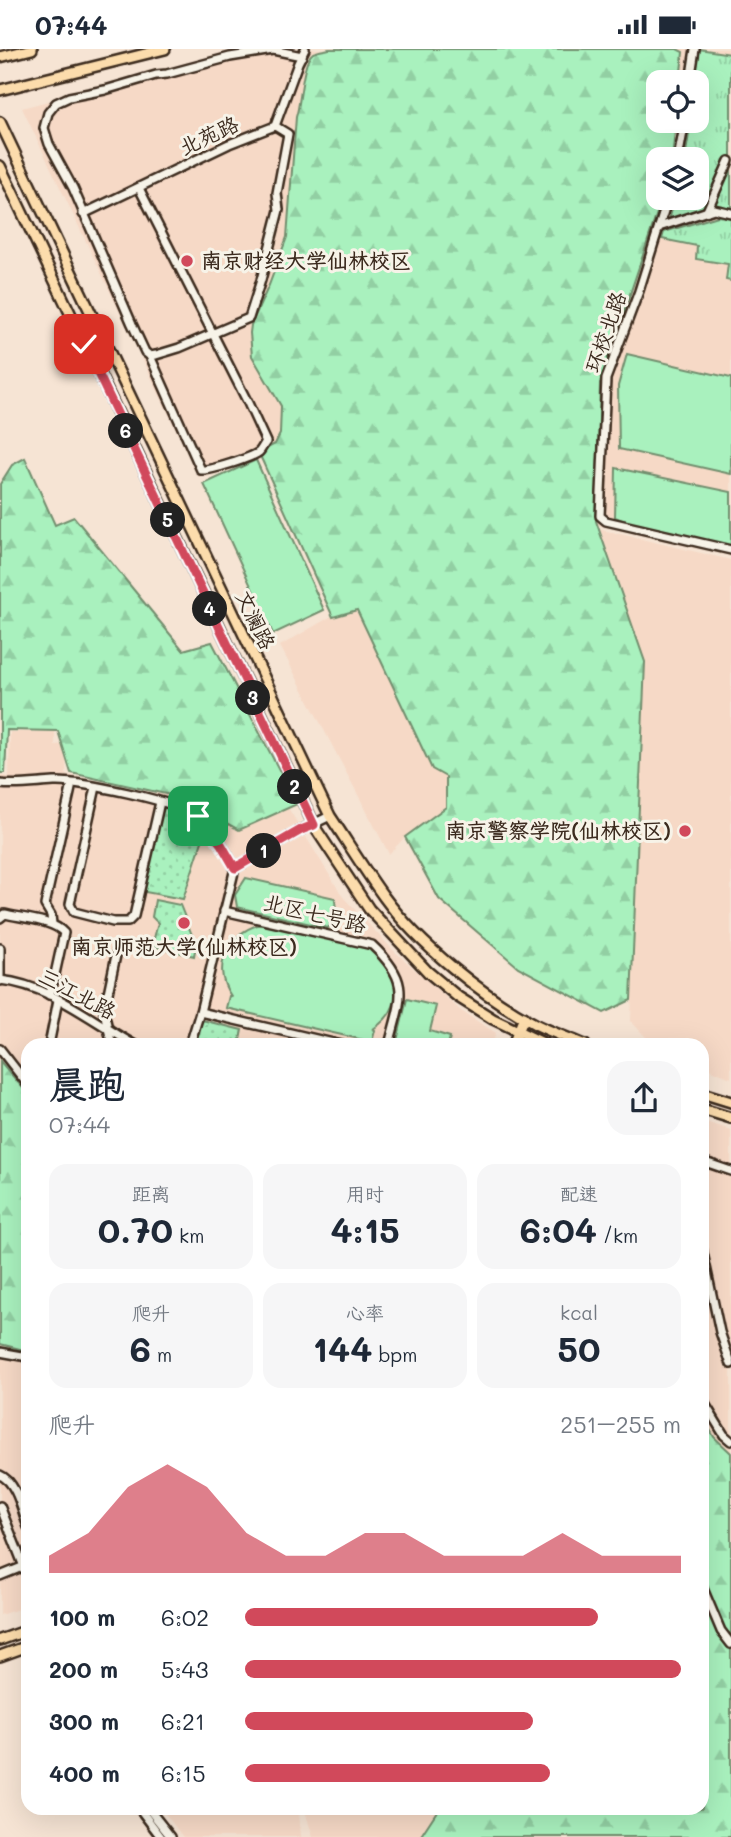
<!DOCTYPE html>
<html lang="zh">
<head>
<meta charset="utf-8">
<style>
  body { margin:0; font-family:Mali,"LXGW WenKai TC",sans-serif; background:#f6f6f7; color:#1f2937; height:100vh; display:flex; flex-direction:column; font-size:26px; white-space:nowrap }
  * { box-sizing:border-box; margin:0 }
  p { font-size:23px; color:#747a83 }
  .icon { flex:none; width:38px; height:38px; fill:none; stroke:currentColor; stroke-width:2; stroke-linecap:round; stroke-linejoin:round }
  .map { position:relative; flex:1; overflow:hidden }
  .sheet { position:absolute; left:21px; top:989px; width:688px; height:777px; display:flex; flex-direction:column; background:#fff; border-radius:21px; box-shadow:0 7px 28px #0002 }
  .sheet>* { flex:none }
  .buttons { position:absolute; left:646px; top:21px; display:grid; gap:14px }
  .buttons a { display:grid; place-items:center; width:63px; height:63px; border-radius:14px; background:#fff; box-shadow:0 7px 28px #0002; font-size:35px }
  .pin { position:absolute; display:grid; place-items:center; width:60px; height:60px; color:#fff; margin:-30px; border-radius:14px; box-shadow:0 4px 10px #0006 }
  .km { position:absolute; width:35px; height:35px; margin:-18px; border-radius:50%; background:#222; color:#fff; font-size:19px; line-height:35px; text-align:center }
  .round { display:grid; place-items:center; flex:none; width:74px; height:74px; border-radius:21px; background:#f6f6f7 }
  .head { display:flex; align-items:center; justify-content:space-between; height:119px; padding:0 28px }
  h1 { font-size:38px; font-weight:700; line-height:52px }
  .stats { display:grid; grid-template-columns:repeat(3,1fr); gap:10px; height:119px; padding:7px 28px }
  .stats div { display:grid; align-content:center; border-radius:18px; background:#f6f6f7; text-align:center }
  .stats b { font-size:35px; font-weight:700 }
  .stats small { font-size:19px; font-weight:400 }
  .stats p { font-size:19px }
  .chart { height:196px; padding:14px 28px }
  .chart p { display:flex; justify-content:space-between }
  .chart svg { width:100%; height:126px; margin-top:7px; fill:#d1495b; opacity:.7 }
  ul { padding:0 28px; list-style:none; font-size:23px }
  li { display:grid; grid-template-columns:112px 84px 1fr; align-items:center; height:52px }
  li i { height:18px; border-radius:9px; background:#d1495b }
  .status { display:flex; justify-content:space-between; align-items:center; height:49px; padding:0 35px; background:#fff; direction:ltr }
  .status svg { height:19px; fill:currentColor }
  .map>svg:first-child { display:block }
</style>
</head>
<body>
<div class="status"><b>07:44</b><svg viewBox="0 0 49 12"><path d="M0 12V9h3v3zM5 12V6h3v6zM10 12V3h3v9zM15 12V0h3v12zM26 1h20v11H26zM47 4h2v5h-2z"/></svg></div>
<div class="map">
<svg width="731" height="1788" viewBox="0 0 731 1788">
  <defs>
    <pattern id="grass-tufts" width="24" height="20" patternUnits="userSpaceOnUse" patternTransform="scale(1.75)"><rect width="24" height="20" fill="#a9f1be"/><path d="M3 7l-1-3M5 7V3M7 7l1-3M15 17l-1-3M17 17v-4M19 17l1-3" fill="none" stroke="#92cfa3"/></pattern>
    <pattern id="forest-firs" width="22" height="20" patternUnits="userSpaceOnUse" patternTransform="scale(1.75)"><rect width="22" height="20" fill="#a9f1be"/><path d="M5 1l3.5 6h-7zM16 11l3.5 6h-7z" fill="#92cfa3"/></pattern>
    <pattern id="garden-dots" width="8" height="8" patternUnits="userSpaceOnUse" patternTransform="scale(1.75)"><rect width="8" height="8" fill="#a9f1be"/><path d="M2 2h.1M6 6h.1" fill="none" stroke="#92cfa3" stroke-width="1.8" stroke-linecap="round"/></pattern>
  </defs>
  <rect width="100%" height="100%" fill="#f6e4d4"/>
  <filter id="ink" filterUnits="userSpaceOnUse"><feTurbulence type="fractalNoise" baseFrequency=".0143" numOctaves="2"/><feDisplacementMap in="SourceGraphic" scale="14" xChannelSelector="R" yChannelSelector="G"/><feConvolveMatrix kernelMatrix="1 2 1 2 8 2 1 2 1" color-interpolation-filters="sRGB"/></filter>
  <g filter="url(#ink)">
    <g fill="#f6d9c6">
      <polygon points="241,0 329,0 313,4 305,14 300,54 296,68 287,188 269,236 251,276 250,284 252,307 281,357 280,385 275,395 264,401 199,428 22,59"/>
      <polygon points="677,0 731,0 731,507 597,476 596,472 600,335 662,149 696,149 696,110 672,110 676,72 696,72 696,33 680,33 683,3"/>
      <polygon points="598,480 731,511 731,1029 702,1017 702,996 653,996 631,972 645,613"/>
      <polygon points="357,561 432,720 446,728 446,758 405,788 389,805 280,597 330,568"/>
      <polygon points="10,683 55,683 55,696 67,695 66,726 189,751 274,736 343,848 392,900 461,962 496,984 492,996 28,996 28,1044 0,1012 0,727 9,728"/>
      <polygon points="702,1072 731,1081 731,1788 313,1788 304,1759 702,1759"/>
      <polygon points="0,1296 28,1301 28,1557 0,1566"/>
      <polygon points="161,1759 302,1759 299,1763 301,1788 183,1788"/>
    </g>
    <g fill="url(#grass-tufts)" stroke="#728e6e" stroke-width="2">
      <polygon points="699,0 731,5 731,159 723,157 668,175 675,149 696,149 696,110 685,110 691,72 696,72 696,33 695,33"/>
      <polygon points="718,167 731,169 731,232 726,231 728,215 696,210 697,197 662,190 664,183"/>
    </g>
    <g fill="url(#forest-firs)" stroke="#728e6e" stroke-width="2">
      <path d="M329,0h348l6,3 -3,30h-22v39h18l-4,38h-14v39h4l-62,186 -4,137 49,141 -14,338 -27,13 -86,-46 -79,-68 -34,-62 41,-30v-30l-14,-8 -75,-159 -24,7 -72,-159 3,-8 11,-6 5,-10 1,-28 -29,-50 -2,-23 1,-8 18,-40 18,-48 9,-120c5,-15 6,-56 17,-64 4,-2 12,-3 16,-4z"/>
      <polygon points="25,409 55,476 74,468 183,601 212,593 297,755 239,781 179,748 71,724 58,682 7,681 5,724 0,724 0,435 12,416"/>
      <polygon points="0,1012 28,1045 28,1302 0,1295"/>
      <polygon points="702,1366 714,1388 731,1404 731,1788 420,1788 439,1759 702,1759"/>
    </g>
    <g fill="url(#garden-dots)" stroke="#728e6e" stroke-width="2">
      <polygon points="160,753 184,760 207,777 183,850 140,842"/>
      <polygon points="155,851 180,856 196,896 194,907 152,897 158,874 152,868"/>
      <polygon points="198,970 242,981 239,996 187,996"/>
    </g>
    <g fill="#a9f1be" stroke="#728e6e" stroke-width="2">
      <polygon points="627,305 731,329 731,425 619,400 618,337"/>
      <polygon points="256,411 324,561 273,585 204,435"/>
      <polygon points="616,419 731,443 731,497 627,473 615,468"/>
      <polygon points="246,829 335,849 336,867 328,879 237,858 235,846"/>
      <path d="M267,874l106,25c26,24 34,59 0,81l2,1 -3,12 -146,-34 3,-12h2c-23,-32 2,-69 36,-73z"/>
      <polygon points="407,950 436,957 430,982 450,988 448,996 396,996"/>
    </g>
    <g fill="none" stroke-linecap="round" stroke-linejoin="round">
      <g stroke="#3b2a1e" stroke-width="12">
        <g id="minor">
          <polyline points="690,33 695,0"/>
          <polyline points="275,77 288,85 277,144 279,161 261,231 249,269 179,299 156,306 150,307 145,303 132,275 73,139 49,95 44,79 48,64 56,54 69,48 105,41 156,26 167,25 230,8 273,1 302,7"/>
          <polyline points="678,110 685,72"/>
          <path d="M139,139l109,215 18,39c-3,3 -4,7 -7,10 -8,6 -49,19 -58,18l-51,-114"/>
          <polyline points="668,149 639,242 606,330 600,467 606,472 731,501"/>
          <polyline points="707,162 729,112"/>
          <polyline points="83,165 229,95 275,77 298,14 305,0"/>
          <polyline points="659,178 714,160 731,164"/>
          <path d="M0,735c19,2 36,-1 54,-2 27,-1 122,19 143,34 17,12 28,34 38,52"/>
          <polyline points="96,738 70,855 74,863 113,873 128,873 134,867 160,753"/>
          <polyline points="235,819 301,781 330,767"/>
          <path d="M224,862l148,34c40,37 29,53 17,100"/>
          <path d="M0,869l5,-4c16,4 49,6 59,19l-12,55 -3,7"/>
          <polyline points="52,875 51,866 45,856 72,735"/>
          <polyline points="0,899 0,932"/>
          <path d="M0,931c50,5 92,41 135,65"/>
          <polyline points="200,963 235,819"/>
          <polyline points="49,996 58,951"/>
          <polyline points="112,996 104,963 118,897"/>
          <polyline points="187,996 192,989 200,963 342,996"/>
          <polyline points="0,1000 28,1036"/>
          <polyline points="702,1112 731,1122"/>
          <polyline points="702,1199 720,1283 731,1315"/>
          <polyline points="0,1303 28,1308"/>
          <polyline points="702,1350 724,1386 731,1392"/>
          <path d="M0,1426c17,7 22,36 28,52"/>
          <polyline points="0,1457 28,1528"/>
          <polyline points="0,1527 27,1516"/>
          <polyline points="702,1537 721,1582 731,1595"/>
          <polyline points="139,1759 161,1788"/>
          <polyline points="148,1759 171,1788"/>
        </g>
      </g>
      <g stroke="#3b2a1e" stroke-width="14">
        <g id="major">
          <polyline points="0,8 32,0"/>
          <polyline points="0,41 165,0"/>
          <path d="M0,73l330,694c18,27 35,55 54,81 35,48 99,99 151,127 16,8 33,14 50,21"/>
          <polyline points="0,117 316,780 369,860 428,923 458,948 493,970 547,996"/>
          <polyline points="513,996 524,968"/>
          <polyline points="702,1044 731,1053"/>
          <polyline points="702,1060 731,1069"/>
          <polyline points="0,1591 28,1581"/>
          <polyline points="0,1607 28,1597"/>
        </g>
      </g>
      <use href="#minor" stroke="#f7f3e8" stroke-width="7"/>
      <use href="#major" stroke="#fcdcac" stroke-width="9"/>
    </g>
  </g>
  <g fill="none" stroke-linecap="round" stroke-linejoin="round" filter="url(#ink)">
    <g stroke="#fff" stroke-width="14">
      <polyline id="route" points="84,295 314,776 301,781 235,819 221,795 198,767"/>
    </g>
    <use href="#route" stroke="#d1495b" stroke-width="9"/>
  </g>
  <g fill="#d1495b" stroke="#f7f3e8" stroke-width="2.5">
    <circle cx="187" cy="212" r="7"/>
    <circle cx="685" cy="782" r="7"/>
    <circle cx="184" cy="874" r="7"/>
  </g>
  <g text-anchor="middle" stroke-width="6" stroke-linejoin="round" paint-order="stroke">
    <g font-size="21" fill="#3b2a1e" stroke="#f7f3e8">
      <text transform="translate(209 87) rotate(-25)" y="7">北苑路</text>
      <text transform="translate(606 283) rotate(-71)" y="7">环校北路</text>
      <text transform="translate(255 571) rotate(64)" y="7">文澜路</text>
      <text transform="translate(315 865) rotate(13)" y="7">北区七号路</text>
      <text transform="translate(77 945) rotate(28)" y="7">三江北路</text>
    </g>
    <g font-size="21" font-weight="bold" fill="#3b2a1e" stroke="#f7f3e8" text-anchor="start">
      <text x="201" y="219">南京财经大学仙林校区</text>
      <text x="671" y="789" text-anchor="end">南京警察学院(仙林校区)</text>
      <text x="184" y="905" text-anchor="middle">南京师范大学(仙林校区)</text>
    </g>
  </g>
</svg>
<div class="buttons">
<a><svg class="icon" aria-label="locate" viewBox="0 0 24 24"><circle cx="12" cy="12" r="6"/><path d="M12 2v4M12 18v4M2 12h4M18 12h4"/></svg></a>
<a><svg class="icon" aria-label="layers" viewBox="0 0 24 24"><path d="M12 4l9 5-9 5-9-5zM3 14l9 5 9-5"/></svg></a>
</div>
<div class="pin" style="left:198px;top:767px;background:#1e9e55"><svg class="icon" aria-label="arrive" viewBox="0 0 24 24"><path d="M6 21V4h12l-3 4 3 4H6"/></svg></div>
<div class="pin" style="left:84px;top:295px;background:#d93025"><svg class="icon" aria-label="check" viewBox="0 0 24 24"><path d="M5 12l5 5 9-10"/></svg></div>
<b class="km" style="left:264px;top:802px">1</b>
<b class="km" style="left:295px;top:738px">2</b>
<b class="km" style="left:253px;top:649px">3</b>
<b class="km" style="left:210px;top:560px">4</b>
<b class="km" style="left:168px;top:471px">5</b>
<b class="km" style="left:126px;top:382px">6</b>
<section class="sheet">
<div class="head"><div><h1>晨跑</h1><p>07:44</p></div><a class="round"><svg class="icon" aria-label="share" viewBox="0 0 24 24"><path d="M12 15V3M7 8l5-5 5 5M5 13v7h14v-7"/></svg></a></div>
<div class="stats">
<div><p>距离</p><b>0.70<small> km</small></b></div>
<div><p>用时</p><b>4:15</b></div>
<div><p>配速</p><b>6:04<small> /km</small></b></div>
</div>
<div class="stats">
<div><p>爬升</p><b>6<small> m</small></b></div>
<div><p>心率</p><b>144<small> bpm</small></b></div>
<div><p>kcal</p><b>50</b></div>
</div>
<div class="chart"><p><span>爬升</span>251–255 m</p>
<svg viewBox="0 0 160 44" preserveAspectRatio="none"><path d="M0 44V38L10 30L20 14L30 6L40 14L50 30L60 38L70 38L80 30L90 30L100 38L110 38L120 38L130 30L140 38L150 38L160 38V44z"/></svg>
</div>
<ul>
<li><b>100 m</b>6:02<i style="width:81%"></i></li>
<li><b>200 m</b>5:43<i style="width:100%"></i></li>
<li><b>300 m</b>6:21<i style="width:66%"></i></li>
<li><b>400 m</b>6:15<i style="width:70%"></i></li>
</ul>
</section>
</div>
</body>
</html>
